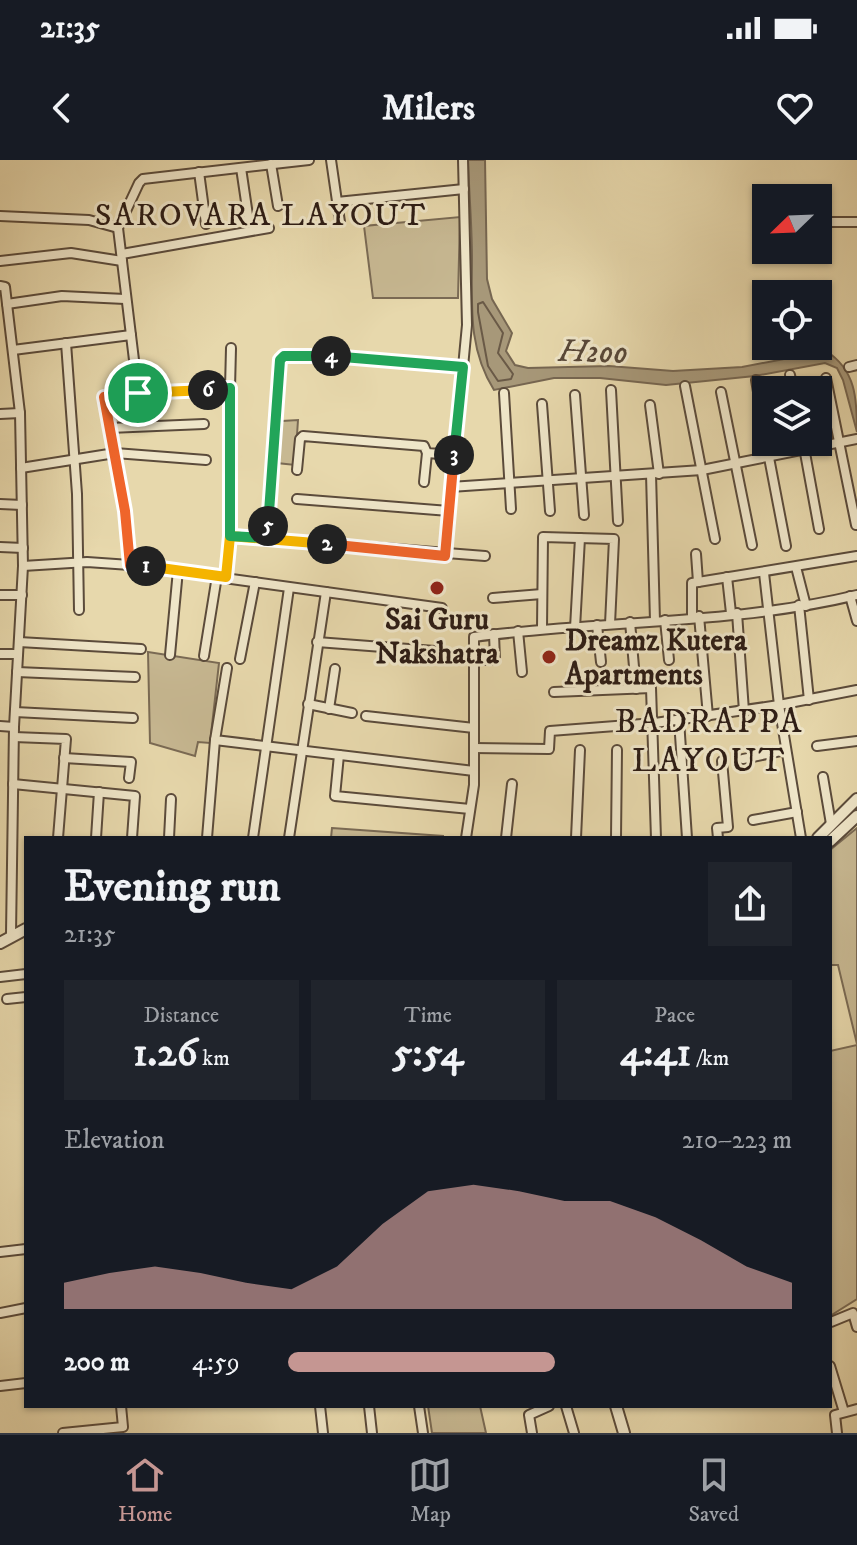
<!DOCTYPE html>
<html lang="en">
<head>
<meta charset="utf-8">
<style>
  body { margin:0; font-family:"IM FELL DW Pica",serif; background:#20242c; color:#f1f3f6; height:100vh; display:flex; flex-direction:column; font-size:30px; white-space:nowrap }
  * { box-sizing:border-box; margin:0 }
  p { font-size:26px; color:#9ea1a6 }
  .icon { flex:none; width:44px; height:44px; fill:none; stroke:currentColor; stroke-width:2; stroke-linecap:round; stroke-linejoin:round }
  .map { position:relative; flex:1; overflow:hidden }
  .panel { position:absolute; left:24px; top:676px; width:808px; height:572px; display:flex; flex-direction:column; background:#171b24; border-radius:0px; box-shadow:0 2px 6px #0004 }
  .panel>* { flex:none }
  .needle { width:52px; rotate:247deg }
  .controls { position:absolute; left:752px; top:24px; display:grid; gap:16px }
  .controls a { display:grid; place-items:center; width:80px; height:80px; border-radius:0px; background:#171b24; box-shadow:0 2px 6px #0004; font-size:40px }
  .pin { position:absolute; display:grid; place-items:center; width:68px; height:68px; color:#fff; margin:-34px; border:4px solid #fff; border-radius:50%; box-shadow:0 2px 8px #0007 }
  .km { position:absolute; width:40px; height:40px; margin:-20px; border-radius:50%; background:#222; color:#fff; font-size:22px; line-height:40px; text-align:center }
  .round { display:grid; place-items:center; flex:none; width:84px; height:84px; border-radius:0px; background:#20242c }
  .overview { display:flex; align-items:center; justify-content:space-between; height:136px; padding:0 40px }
  h1 { font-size:44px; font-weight:700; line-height:60px }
  .stats { display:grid; grid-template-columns:repeat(3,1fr); gap:12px; height:136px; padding:8px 40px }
  .stats div { display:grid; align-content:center; border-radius:0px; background:#20242c; text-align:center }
  .stats b { font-size:40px; font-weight:700 }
  .stats small { font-size:22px; font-weight:400 }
  .stats p { font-size:22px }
  .chart { height:224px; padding:16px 40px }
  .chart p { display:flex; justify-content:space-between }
  .chart svg { width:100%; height:144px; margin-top:8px; fill:#c59692; opacity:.7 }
  ul { padding:0 40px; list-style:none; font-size:26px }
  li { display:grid; grid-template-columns:128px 96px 1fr; align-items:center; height:60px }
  li i { height:20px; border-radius:10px; background:#c59692 }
  .status { display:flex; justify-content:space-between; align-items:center; height:56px; padding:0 40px; background:#171b24; direction:ltr }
  .status svg { height:22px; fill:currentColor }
  header { display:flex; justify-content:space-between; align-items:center; height:104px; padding:0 40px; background:#171b24; font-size:36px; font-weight:700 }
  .tabs { display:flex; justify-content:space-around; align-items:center; height:112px; border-top:2px solid #363941; background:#171b24; font-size:22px; color:#9ea1a6 }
  .tabs a { display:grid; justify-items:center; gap:4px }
  .tabs .selected { color:#c59692 }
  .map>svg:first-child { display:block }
</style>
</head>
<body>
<div class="status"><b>21:35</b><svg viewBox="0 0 49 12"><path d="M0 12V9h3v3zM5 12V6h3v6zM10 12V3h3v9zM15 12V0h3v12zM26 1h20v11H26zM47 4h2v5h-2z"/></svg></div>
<header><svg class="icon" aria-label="back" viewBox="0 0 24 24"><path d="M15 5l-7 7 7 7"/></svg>Milers<svg class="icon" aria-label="heart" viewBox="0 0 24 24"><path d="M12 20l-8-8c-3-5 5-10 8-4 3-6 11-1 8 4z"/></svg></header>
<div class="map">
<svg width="857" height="1273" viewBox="0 0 857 1273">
  <rect width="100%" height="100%" fill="#e7d8ac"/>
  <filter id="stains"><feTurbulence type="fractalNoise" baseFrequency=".0025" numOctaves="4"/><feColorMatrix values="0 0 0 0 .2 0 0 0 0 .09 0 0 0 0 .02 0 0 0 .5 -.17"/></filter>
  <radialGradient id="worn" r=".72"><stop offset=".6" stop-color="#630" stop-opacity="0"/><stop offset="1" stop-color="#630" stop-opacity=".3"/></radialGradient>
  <g fill="#c7b892" stroke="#7a6a54" stroke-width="2">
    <polygon points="460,57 458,138 373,138 364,66"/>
    <polygon points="298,260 295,305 277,303 282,261"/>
    <polygon points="148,492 219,503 210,583 198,582 195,596 150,583"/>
    <polygon points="332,668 443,676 443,678 331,678"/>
    <polygon points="857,668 857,884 838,805 830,805 830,690"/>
    <polygon points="857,885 857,1139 830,1156 830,891"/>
    <polygon points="428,1246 480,1246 486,1273 432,1273"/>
  </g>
  <g fill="#a79879" stroke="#766651" stroke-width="2">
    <path d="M468,0h17l2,119 5,20 20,34 -6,18 9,14 13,3 81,-2 64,5 69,-4 84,-16c30,19 31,48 31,81l-14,-52 -6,-12 -12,-5 -70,13 -89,9 -66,-7h-46l-60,12c-26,-41 -22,-84 -22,-131 0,-33 -3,-66 -4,-99z"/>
    <rect x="767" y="127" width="38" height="7"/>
  </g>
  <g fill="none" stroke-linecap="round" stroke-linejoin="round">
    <polygon stroke="#6a5a47" stroke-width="2" points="483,142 503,173 498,193 513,214 511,219 498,221 488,206 478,152 478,144"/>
    <g stroke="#5b4b3b" stroke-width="12">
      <g id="minor">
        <polyline points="331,0 340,62"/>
        <polyline points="271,4 278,46"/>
        <polyline points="241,8 249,62"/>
        <polyline points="199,12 206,64"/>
        <polyline points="337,42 464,29"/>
        <polyline points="0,56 89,60 118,68"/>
        <polyline points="828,62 857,62"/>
        <polyline points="122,94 269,68"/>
        <polyline points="0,101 71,93 122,101"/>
        <polyline points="0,126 5,127 20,253 23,406 14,567 11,774"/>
        <polyline points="7,144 62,136 125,139"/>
        <polyline points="66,183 77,334 79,450"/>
        <polyline points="13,190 131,175"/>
        <polyline points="849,207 857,205"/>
        <polyline points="790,215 793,230"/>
        <polyline points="826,218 856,365"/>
        <polyline points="756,220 766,279"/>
        <polyline points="685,226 715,379"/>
        <polyline points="230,228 231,188"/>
        <polyline points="611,230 618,361"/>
        <polyline points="721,232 752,385"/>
        <polyline points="138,233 118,68 139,23 143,19 309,0"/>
        <polyline points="504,233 511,349"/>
        <polyline points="575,235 584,355"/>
        <polyline points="542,244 550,351"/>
        <polyline points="650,245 659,314"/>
        <polyline points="0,254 20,253"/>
        <polyline points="109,268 204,264"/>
        <polyline points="766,282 786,386"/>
        <polyline points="803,282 819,369"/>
        <polyline points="21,308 115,293 206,300"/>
        <polyline points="297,310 300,279 303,276 424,286 427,293 454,295"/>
        <polyline points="651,314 655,461"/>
        <polyline points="424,322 427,293"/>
        <polyline points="450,327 702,310 857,279"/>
        <polyline points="297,339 449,351"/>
        <polyline points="0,344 22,345"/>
        <polyline points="230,376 485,396"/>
        <polyline points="267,378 280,200 284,196 322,195 463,207"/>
        <polyline points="0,387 23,388"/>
        <polyline points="696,394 698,422"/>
        <polyline points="445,396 467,165 463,0"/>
        <polyline points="130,405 125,351 104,237 230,228 230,376 226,417"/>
        <polyline points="23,406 87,402 130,405 442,448"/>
        <polyline points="796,407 806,446"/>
        <polyline points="764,413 779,545 857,530"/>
        <polyline points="727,417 731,453"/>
        <polyline points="0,435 22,435"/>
        <polyline points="850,436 857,461"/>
        <polyline points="493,438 542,434"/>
        <polyline points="799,445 809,540"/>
        <polyline points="737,453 744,551"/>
        <polyline points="699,456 708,556"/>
        <polyline points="692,457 692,423 857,396"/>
        <polyline points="665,460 669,500"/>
        <polyline points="630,462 636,529"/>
        <polyline points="597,465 601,502"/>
        <polyline points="542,468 543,377 614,379 610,464"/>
        <polyline points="575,468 580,378"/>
        <polyline points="518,471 522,512"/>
        <polyline points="19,482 141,489"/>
        <polyline points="317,482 435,491"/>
        <polyline points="0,494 18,494"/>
        <polyline points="170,495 178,410"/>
        <polyline points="204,496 217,416"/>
        <polyline points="240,499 255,422"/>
        <polyline points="476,500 495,500 494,474"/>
        <polyline points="227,508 215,580 474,611"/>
        <polyline points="17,512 135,517"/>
        <polyline points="554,532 651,528 656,678"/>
        <polyline points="308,544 352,553"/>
        <polyline points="329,549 335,509"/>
        <polyline points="15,552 133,558"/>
        <polyline points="366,556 474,568"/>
        <polyline points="679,560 687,678"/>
        <polyline points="0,566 14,567"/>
        <polyline points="14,577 66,579 58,678"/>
        <polyline points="817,586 857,581"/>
        <polyline points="474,588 549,589 550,571 655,563 779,545 801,678"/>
        <polyline points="339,595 335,636 470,649"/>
        <polyline points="64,598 131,602 129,618"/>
        <polyline points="743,599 786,590"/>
        <polyline points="823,617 831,664"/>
        <polyline points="13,624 135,636 132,678"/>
        <polyline points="753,660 797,652"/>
        <polyline points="96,678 99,632"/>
        <polyline points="169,678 171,639"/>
        <polyline points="207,678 215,580"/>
        <polyline points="253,678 289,428"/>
        <polyline points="289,678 326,432"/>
        <path d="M466,678l8,-53v-148c127,-17 259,-12 383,-42"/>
        <polyline points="506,678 512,624"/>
        <polyline points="576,678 580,590"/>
        <polyline points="616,678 617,590"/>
        <polyline points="718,678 717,668 728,667 722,601"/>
        <polyline points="0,817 26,814"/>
        <polyline points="7,839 26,837"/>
        <polyline points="0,1092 26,1089"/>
        <polyline points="0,1153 26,1148"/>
        <polyline points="831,1162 853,1153 857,1167"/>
        <polyline points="830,1206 844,1252"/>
        <polyline points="0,1226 26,1223"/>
        <polyline points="320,1246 323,1273"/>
        <polyline points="369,1246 372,1273"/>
        <polyline points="419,1246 423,1273"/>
        <polyline points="566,1246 574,1273"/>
        <polyline points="63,1273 123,1267 121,1246"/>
        <polyline points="532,1273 529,1255 549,1246"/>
        <polyline points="837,1273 835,1255 857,1249"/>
      </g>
    </g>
    <g stroke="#5b4b3b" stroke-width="14">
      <g id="tertiary">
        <polyline points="818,678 857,639"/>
        <polyline points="830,681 857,656"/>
        <polyline points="0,783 26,769"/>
        <polyline points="616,1246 624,1273"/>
      </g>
    </g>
    <use href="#minor" stroke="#efe6c9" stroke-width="8"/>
    <use href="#tertiary" stroke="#efe6c9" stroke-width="10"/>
  </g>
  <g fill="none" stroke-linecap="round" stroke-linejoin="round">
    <g stroke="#fff" stroke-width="16">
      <polyline id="split-1" points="138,233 104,237 125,351 130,405 146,406"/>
    </g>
    <g stroke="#fff" stroke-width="16">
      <polyline id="split-2" points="146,406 226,417 230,376 327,384"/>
    </g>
    <g stroke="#fff" stroke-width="16">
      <polyline id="split-3" points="327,384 445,396 454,295"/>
    </g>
    <g stroke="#fff" stroke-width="16">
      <polyline id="split-4" points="331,196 463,207 454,295"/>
    </g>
    <g stroke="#fff" stroke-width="16">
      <polyline id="split-5" points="268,366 280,200 284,196 331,196"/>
    </g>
    <g stroke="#fff" stroke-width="16">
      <polyline id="split-6" points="208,230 230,228 230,376 267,378 268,366"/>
    </g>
    <g stroke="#fff" stroke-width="16">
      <polyline id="split-7" points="138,233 208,230"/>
    </g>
    <use href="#split-1" stroke="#f0652b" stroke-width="10"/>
    <use href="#split-2" stroke="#f5b400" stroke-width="10"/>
    <use href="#split-3" stroke="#f0652b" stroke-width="10"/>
    <use href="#split-4" stroke="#22a559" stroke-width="10"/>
    <use href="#split-5" stroke="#22a559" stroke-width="10"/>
    <use href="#split-6" stroke="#22a559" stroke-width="10"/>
    <use href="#split-7" stroke="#f5b400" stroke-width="10"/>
  </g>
  <g fill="#8f2418" stroke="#efe6c9" stroke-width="3">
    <circle cx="437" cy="428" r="8"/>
    <circle cx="549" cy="497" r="8"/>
  </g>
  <g text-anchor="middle" stroke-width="6" stroke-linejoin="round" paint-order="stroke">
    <g font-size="30" font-weight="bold" fill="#2c1c15" stroke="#efe6c9">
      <text x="437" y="469">Sai Guru<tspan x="437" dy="34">Nakshatra</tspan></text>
      <text x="565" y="490" text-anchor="start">Dreamz Kutera<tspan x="565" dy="34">Apartments</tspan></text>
    </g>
    <g font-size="32" letter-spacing="2" fill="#2c1c15" stroke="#efe6c9">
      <text x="261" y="65">SAROVARA LAYOUT</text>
    </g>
    <g font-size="32" font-style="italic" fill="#574738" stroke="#efe6c9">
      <text transform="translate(593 191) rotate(2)" y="11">H200</text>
    </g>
    <g font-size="34" letter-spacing="2" fill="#2c1c15" stroke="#efe6c9">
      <text x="709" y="572">BADRAPPA<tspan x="709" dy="39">LAYOUT</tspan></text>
    </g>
  </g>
  <rect width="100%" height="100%" filter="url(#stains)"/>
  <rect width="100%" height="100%" fill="url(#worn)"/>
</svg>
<div class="controls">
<a><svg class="needle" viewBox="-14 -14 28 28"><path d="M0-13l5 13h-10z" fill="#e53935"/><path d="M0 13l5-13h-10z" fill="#9ea1a6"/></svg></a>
<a><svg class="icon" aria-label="locate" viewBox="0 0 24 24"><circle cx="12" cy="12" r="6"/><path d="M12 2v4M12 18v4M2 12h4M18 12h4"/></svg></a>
<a><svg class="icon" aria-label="layers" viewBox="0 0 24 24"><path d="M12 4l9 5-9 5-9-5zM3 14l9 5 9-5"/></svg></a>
</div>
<div class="pin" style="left:138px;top:233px;background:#1e9e55"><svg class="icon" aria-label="arrive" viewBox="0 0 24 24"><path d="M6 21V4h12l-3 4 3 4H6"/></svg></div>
<b class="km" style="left:146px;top:406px">1</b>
<b class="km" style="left:327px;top:384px">2</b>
<b class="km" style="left:454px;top:295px">3</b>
<b class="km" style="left:331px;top:196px">4</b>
<b class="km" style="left:268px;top:366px">5</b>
<b class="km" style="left:208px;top:230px">6</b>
<section class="panel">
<div class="overview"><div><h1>Evening run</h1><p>21:35</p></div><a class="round"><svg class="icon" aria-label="share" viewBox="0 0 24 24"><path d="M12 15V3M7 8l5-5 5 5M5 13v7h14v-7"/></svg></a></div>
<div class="stats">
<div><p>Distance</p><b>1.26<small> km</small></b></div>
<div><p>Time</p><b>5:54</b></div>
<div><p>Pace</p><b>4:41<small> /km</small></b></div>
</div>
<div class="chart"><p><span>Elevation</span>210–223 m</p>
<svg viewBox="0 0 160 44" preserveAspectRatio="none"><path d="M0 44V36L10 33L20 31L30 33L40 36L50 38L60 31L70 18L80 8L90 6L100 8L110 11L120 11L130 16L140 23L150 31L160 36V44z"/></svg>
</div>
<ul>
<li><b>200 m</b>4:59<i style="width:53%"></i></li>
</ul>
</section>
</div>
<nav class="tabs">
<a class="selected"><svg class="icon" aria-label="home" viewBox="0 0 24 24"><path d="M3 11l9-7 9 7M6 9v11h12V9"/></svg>Home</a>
<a><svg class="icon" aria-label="map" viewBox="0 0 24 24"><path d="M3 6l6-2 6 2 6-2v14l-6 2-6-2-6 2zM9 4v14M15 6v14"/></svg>Map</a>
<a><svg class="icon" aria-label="saved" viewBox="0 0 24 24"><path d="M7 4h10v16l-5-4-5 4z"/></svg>Saved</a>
</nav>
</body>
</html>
